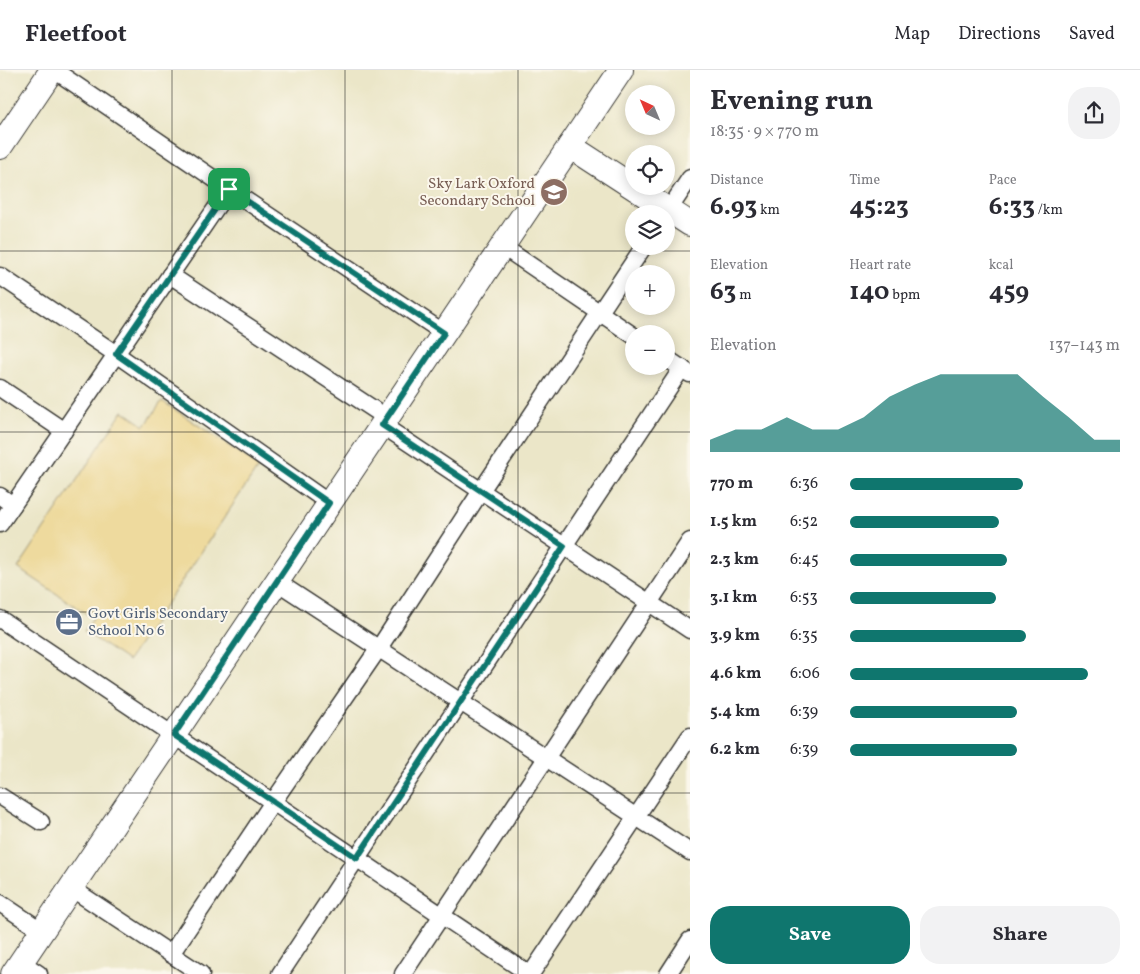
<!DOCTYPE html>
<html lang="en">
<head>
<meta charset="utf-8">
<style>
  body { margin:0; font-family:Vollkorn,serif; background:#f2f2f3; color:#2b2b33; height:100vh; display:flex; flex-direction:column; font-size:19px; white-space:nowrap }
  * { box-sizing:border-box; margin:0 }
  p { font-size:16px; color:#7c7c81 }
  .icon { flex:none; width:28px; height:28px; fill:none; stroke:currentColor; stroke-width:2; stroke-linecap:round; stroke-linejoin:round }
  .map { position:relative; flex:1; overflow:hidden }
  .drawer { display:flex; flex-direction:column; background:#fff; width:450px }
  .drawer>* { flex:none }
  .needle { width:32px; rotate:316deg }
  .buttons { position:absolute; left:625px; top:15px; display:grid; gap:10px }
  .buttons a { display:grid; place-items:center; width:50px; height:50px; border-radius:50%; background:#fff; box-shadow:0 2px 12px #0003; font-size:25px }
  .pin { position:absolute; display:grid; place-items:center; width:42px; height:42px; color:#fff; margin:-21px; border-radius:10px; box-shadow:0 2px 8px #0006 }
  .round { display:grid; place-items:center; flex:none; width:52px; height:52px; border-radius:20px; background:#f2f2f3 }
  .overview { display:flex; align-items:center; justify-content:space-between; height:85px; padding:0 20px }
  h1 { font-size:28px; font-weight:700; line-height:38px }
  .metrics { display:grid; grid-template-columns:repeat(3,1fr); gap:8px; height:85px; padding:5px 20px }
  .metrics div { display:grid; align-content:center }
  .metrics b { font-size:25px; font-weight:700 }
  .metrics small { font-size:14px; font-weight:400 }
  .metrics p { font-size:14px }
  .chart { height:140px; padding:10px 20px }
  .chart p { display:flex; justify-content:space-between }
  .chart svg { width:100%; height:90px; margin-top:5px; fill:#0f766e; opacity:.7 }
  .action { display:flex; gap:10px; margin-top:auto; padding:10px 20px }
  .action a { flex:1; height:58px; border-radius:20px; background:#0f766e; color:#fff; font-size:20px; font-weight:700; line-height:58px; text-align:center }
  .action a+a { background:#f2f2f3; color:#2b2b33 }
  ul { padding:0 20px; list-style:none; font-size:16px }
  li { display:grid; grid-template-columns:80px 60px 1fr; align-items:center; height:38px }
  li i { height:12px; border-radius:6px; background:#0f766e }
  header { display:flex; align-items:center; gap:30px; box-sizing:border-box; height:70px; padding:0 25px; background:#fff; border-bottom:1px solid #e1e1e2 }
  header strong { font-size:24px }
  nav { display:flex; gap:28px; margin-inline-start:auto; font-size:18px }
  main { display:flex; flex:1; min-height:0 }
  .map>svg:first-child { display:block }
</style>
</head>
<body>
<header>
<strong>Fleetfoot</strong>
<nav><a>Map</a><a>Directions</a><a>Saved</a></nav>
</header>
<main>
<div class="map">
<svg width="690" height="904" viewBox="0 0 690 904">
  <rect width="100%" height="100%" fill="#fbf7ec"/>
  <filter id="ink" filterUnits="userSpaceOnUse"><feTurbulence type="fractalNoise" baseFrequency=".02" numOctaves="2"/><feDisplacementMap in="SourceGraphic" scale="10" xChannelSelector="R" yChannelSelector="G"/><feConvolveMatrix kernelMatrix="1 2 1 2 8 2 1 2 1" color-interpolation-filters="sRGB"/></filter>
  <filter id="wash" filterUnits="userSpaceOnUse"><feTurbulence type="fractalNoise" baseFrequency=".0096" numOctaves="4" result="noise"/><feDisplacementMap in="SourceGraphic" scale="20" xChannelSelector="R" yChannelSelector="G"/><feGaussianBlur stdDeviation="1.12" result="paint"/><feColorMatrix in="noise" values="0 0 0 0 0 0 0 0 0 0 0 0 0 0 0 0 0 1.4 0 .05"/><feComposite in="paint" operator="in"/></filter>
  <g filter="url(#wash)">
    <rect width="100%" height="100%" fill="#ebe6c8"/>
    <polygon fill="#eeda9e" stroke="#857b5d" points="162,331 259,396 128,591 84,561 93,548 18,498 123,341 145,356"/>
  </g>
  <g filter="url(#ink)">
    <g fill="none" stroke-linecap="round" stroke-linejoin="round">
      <g stroke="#3b3a36" stroke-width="19">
        <g id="street">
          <polyline points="229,119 444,263"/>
          <polyline points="666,144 690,108"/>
          <polyline points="502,176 634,266"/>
          <polyline points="170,205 387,348"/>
          <polyline points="0,206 116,284 329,433"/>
          <polyline points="666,288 690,304"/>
          <polyline points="0,318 64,361"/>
          <polyline points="382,355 690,560"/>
          <polyline points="0,426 13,435"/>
          <polyline points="0,454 229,119 54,0"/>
          <polyline points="277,512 690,782"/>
          <polyline points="0,549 529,904"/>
          <polyline points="0,726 41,752"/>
          <polyline points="71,818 201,904"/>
          <polyline points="0,833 42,861"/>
          <polyline points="171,884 273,732 379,578 481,421 644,176"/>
          <polyline points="21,892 39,904"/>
          <polyline points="280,904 682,298"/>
          <polyline points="403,904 690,471"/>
          <polyline points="531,904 690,666"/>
          <polyline points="668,904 690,870"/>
        </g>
      </g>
      <g stroke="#3b3a36" stroke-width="26">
        <g id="secondary">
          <polyline points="570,76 690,154"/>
          <polyline points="0,77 52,0"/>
          <polyline points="13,904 621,0"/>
        </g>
      </g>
      <use href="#street" stroke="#fff" stroke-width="16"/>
      <use href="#secondary" stroke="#fff" stroke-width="24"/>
    </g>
  </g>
  <g fill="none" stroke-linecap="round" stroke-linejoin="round" filter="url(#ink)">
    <g stroke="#fff" stroke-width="10">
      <polygon id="route" points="229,119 444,263 382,355 564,476 357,788 174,665 329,433 116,284"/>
    </g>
    <use href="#route" stroke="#0f766e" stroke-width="6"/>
  </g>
  <path fill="none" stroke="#1c1c1c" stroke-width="1" stroke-opacity="0.55" d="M172,0v904M345,0v904M518,0v904M0,181h690M0,362h690M0,542h690M0,723h690"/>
  <defs>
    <g id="school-disc" transform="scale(1.4375)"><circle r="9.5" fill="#8d6e63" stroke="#fbf7ec"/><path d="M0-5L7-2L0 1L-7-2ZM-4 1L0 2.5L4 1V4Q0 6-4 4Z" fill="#fff"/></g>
    <g id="office-disc" transform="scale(1.4375)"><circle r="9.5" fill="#5c6f8a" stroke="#fbf7ec"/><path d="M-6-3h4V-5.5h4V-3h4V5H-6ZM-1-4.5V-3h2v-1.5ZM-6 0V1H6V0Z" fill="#fff"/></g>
  </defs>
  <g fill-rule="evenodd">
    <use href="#school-disc" x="554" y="122"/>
    <use href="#office-disc" x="69" y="552"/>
  </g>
  <g text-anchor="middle" stroke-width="4" stroke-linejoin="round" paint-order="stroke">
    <g font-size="15" fill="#785e54" stroke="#fbf7ec" text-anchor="end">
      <text x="535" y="118">Sky Lark Oxford<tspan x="535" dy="17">Secondary School</tspan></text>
    </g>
    <g font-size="15" fill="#4e5e75" stroke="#fbf7ec" text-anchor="start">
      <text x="88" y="548">Govt Girls Secondary<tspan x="88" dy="17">School No 6</tspan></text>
    </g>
  </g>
</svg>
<div class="buttons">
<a><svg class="needle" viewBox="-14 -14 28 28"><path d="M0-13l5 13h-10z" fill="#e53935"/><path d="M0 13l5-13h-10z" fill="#7c7c81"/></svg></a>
<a><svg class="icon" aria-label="locate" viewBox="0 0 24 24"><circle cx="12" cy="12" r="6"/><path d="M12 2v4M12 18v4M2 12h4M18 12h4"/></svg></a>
<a><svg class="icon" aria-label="layers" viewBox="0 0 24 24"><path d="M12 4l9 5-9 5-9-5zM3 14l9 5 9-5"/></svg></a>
<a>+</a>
<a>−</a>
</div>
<div class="pin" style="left:229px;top:119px;background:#1e9e55"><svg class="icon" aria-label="arrive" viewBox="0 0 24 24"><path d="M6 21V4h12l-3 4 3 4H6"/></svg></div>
</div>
<section class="drawer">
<div class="overview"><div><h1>Evening run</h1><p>18:35 · 9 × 770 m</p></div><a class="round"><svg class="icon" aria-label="share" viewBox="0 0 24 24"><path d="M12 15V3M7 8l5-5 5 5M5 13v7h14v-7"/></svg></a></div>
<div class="metrics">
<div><p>Distance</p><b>6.93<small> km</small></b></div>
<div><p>Time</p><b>45:23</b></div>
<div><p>Pace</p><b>6:33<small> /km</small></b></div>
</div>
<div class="metrics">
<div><p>Elevation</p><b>63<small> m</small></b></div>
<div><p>Heart rate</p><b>140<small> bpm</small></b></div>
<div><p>kcal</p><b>459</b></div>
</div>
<div class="chart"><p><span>Elevation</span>137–143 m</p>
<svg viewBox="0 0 160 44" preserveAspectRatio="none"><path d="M0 44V38L10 33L20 33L30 27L40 33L50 33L60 27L70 17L80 11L90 6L100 6L110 6L120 6L130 17L140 27L150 38L160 38V44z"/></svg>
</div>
<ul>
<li><b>770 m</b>6:36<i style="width:64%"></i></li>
<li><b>1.5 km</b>6:52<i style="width:55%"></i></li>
<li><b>2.3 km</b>6:45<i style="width:58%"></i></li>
<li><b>3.1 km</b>6:53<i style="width:54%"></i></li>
<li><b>3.9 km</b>6:35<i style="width:65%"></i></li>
<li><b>4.6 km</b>6:06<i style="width:88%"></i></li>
<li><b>5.4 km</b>6:39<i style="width:62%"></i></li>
<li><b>6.2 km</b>6:39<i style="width:62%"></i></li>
</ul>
<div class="action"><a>Save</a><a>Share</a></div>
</section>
</main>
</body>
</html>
